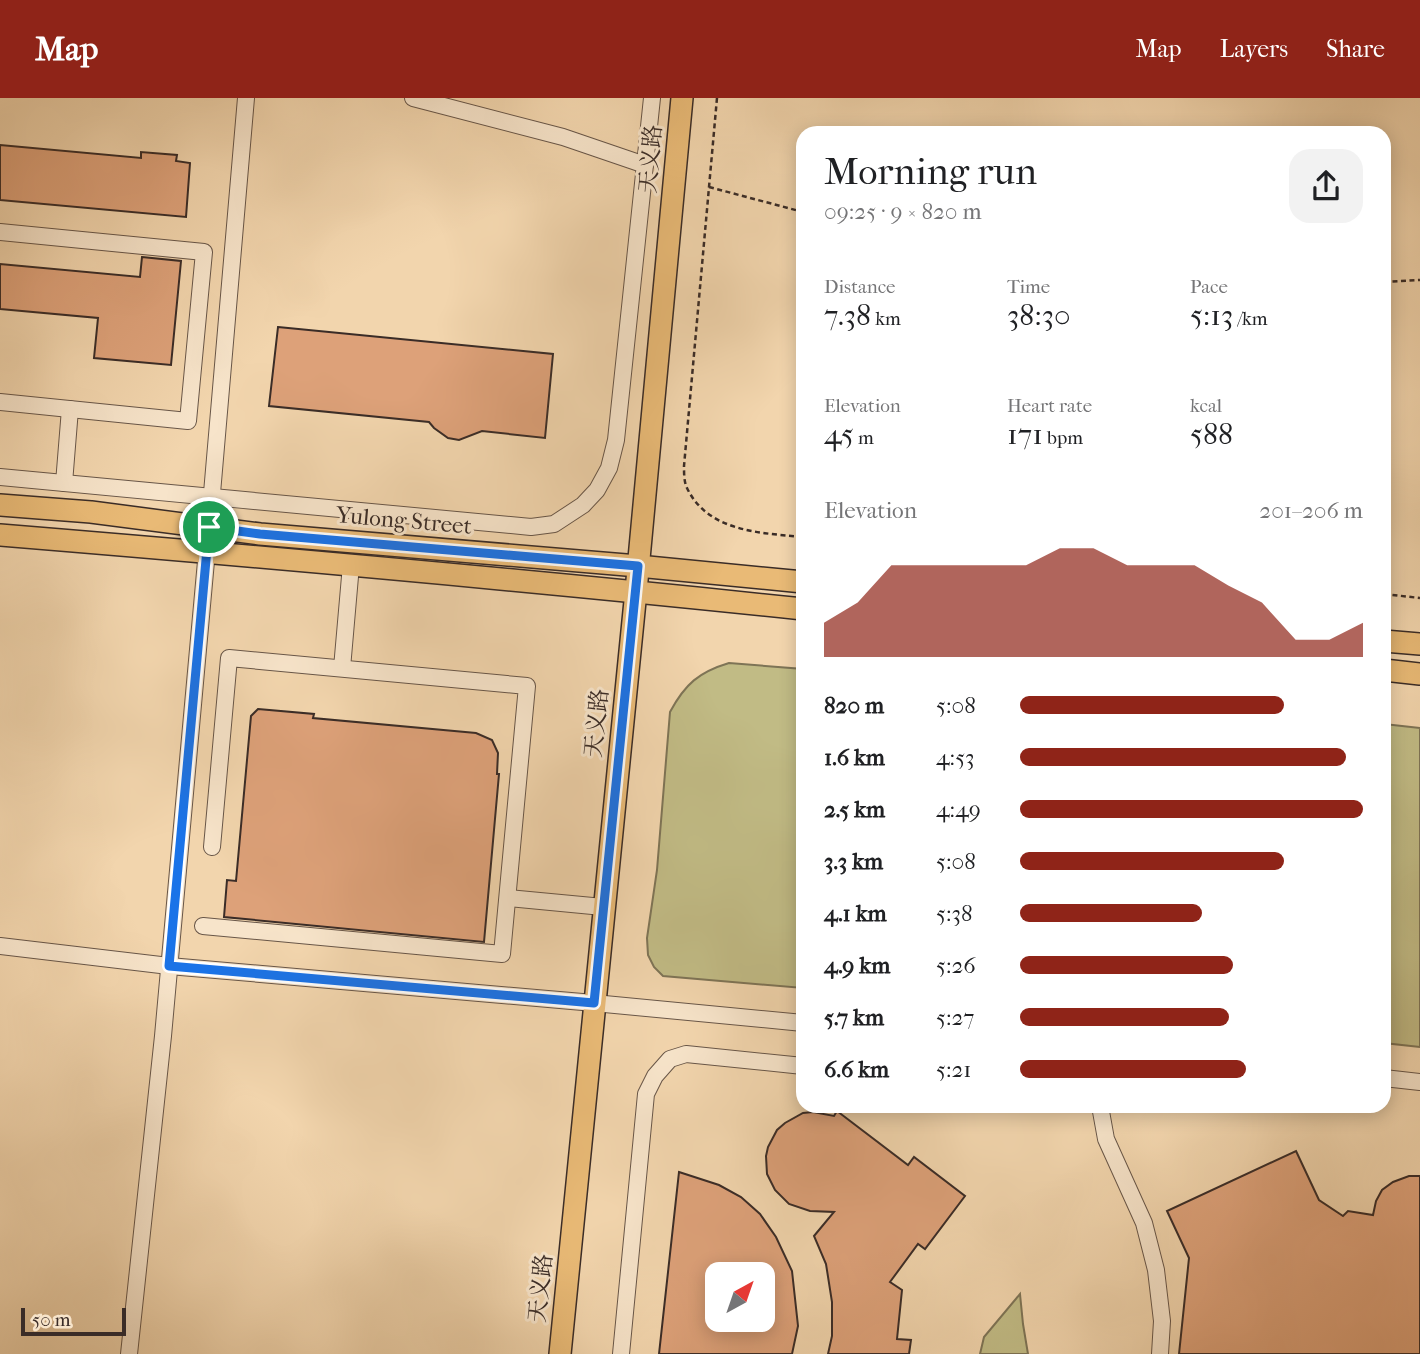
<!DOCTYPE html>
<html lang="en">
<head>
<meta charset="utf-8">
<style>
  body { margin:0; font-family:"IM FELL French Canon","Noto Serif SC",serif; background:#f2f2f2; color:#202124; height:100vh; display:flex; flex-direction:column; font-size:26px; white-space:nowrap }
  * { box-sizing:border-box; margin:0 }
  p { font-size:23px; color:#757577 }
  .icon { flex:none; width:38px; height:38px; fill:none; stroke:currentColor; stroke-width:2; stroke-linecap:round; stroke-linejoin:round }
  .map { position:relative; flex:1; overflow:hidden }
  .sheet { position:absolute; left:796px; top:28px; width:595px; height:987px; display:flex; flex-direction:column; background:#fff; border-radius:21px; box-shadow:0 4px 18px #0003 }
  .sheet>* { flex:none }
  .needle { width:46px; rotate:40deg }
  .buttons { position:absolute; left:705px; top:1164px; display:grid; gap:14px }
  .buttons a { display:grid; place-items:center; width:70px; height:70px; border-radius:14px; background:#fff; box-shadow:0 4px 18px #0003; font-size:35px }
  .scale { position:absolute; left:21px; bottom:18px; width:105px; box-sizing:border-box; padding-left:7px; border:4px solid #3a2c27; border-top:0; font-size:19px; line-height:24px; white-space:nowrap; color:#3a2c27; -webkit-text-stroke:5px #f7e4ca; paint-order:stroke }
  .pin { position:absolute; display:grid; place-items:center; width:60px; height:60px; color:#fff; margin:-30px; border:4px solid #fff; border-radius:50%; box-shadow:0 2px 7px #0007 }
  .round { display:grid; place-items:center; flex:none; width:74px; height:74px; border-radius:21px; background:#f2f2f2 }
  .overview { display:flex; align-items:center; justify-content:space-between; height:119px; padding:0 28px }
  h1 { font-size:38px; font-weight:600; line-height:52px }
  .metrics { display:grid; grid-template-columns:repeat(3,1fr); gap:10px; height:119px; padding:7px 28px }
  .metrics div { display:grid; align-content:center }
  .metrics b { font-size:30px; font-weight:600 }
  .metrics small { font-size:19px; font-weight:400 }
  .metrics p { font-size:19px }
  .chart { height:196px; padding:14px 28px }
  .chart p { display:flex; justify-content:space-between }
  .chart svg { width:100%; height:126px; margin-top:7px; fill:#8f2418; opacity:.7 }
  ul { padding:0 28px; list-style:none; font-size:23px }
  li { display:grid; grid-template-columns:112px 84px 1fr; align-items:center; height:52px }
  li i { height:18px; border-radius:9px; background:#8f2418 }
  header { display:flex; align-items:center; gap:42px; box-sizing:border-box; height:98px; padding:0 35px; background:#8f2418; color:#fff }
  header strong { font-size:33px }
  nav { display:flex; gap:38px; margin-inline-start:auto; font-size:24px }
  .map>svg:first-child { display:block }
</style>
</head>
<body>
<header>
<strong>Map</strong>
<nav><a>Map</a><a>Layers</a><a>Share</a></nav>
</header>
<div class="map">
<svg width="1420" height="1256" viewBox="0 0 1420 1256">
  <rect width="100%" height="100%" fill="#f2d5ad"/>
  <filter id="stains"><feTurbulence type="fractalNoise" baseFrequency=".00286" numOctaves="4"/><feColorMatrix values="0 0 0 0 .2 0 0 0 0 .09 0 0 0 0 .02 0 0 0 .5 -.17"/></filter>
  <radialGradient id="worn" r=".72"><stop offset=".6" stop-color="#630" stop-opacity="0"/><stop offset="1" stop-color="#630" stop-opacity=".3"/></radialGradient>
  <g fill="#c1bb85" stroke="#7e7456" stroke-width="2">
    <path d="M729,565l74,6v319l-140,-12 -9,-9 -6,-12 -1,-17 10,-68 13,-158c15,-28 29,-40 59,-49z"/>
    <polygon points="1384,626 1420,630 1420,949 1384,945"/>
    <polygon points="1020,1196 1023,1226 1028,1256 980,1256 984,1239"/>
  </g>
  <g fill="#dda179" stroke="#3a2c27" stroke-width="2" fill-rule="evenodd">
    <polygon points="0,47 141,60 141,54 177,57 176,63 190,65 186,119 0,102"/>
    <polygon points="142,159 181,163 171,267 94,260 98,220 0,211 0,166 140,179"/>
    <polygon points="278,229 553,256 545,340 482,333 459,342 448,340 434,330 429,324 269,308"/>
    <polygon points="258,611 314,616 313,620 476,635 492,642 498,655 497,676 499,676 484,844 224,819 227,782 236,783 251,618"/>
    <polygon points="837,1013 908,1067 914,1059 965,1098 925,1151 918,1146 890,1184 902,1192 897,1241 911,1242 909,1256 828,1256 832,1238 832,1204 826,1166 814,1138 834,1114 810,1113 789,1106 775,1092 767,1076 766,1058 768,1049 777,1032 785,1025 803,1015 813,1014 834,1018"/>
    <polygon points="1296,1053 1319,1102 1343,1118 1348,1113 1373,1117 1376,1103 1382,1092 1393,1084 1409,1078 1420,1078 1420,1256 1179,1256 1189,1160 1167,1113"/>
    <path d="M679,1074l40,13 22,12 19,17 16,23 16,34 6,55 -6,28h-133zM718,1176h45v46h-45z"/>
  </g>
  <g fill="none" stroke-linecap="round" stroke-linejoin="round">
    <g stroke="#685648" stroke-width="18">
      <g id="minor">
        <polyline points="413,0 563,39 645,67"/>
        <polyline points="0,134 204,154 188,323 0,304"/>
        <polyline points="0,379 531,429 554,426 583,407 597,392 609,370 616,342 652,0"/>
        <polyline points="64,385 70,311"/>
        <polyline points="342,570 351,467"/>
        <polyline points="508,800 603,809"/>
        <polyline points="203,828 502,856 527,588 229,560 212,749"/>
        <polyline points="0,848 169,868 594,905 803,925"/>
        <polyline points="1384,980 1420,984"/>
        <polyline points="1100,1008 1106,1041 1144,1125 1156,1172 1162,1223 1160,1256"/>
        <polyline points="129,1256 163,938 209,430 246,0"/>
        <polyline points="621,1256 646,996 655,978 670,961 686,956 803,968"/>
      </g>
    </g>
    <g stroke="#3a2c27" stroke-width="24">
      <g id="major">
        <polyline points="0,407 91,414 260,436 638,468 803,484"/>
        <path d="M0,437c268,22 536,46 803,74"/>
        <polyline points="1384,543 1420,546"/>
        <polyline points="1384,572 1420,576"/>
        <polyline points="560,1256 636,493 682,0"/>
      </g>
    </g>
    <g stroke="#3a2c27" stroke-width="2.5" stroke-dasharray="5 3.5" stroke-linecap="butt">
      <path d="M717,0l-33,368c0,7 0,16 3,22 21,44 74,45 116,49"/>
      <polyline points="709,89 803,114"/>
      <polyline points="1384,184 1420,182"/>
      <polyline points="1384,496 1420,500"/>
    </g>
    <use href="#minor" stroke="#f7e4ca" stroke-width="16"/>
    <use href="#major" stroke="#e9ba76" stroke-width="21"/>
  </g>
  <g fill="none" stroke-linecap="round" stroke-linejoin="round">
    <g stroke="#fff" stroke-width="14">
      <polygon id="route" points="209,429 260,436 638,468 594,905 169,868"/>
    </g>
    <use href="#route" stroke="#1a73e8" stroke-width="9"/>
  </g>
  <g text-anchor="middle" stroke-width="6" stroke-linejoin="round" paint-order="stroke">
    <g font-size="23" fill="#3a2c27" stroke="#f7e4ca">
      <text transform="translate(650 61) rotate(-85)" y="8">天义路</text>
      <text transform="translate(404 422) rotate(5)" y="8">Yulong Street</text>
      <text transform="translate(596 625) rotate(-84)" y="8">天义路</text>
      <text transform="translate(540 1190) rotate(-84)" y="8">天义路</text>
    </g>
  </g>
  <rect width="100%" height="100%" filter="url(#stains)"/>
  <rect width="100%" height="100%" fill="url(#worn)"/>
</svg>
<div class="buttons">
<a><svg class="needle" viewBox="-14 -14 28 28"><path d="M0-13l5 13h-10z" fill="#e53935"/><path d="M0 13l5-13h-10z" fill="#757577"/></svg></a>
</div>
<div class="scale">50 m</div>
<div class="pin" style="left:209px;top:429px;background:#1e9e55"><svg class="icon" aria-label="arrive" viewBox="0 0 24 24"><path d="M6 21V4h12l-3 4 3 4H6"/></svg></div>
<section class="sheet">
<div class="overview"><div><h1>Morning run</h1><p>09:25 · 9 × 820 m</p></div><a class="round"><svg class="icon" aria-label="share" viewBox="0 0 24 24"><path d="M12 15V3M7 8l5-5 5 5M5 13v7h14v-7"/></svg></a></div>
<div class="metrics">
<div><p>Distance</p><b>7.38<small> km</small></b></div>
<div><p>Time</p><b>38:30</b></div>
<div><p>Pace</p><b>5:13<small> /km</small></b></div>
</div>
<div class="metrics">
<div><p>Elevation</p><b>45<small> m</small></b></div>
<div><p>Heart rate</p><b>171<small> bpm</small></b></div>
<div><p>kcal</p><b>588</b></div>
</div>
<div class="chart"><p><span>Elevation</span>201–206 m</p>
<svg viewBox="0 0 160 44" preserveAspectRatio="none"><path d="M0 44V32L10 25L20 12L30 12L40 12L50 12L60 12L70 6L80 6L90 12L100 12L110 12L120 19L130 25L140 38L150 38L160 32V44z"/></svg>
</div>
<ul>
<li><b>820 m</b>5:08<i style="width:77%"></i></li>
<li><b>1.6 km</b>4:53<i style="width:95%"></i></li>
<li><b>2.5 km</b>4:49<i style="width:100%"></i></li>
<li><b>3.3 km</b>5:08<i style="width:77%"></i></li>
<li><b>4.1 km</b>5:38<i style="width:53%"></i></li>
<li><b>4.9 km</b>5:26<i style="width:62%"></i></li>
<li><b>5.7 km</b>5:27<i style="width:61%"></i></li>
<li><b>6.6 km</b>5:21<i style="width:66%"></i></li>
</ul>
</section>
</div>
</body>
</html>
